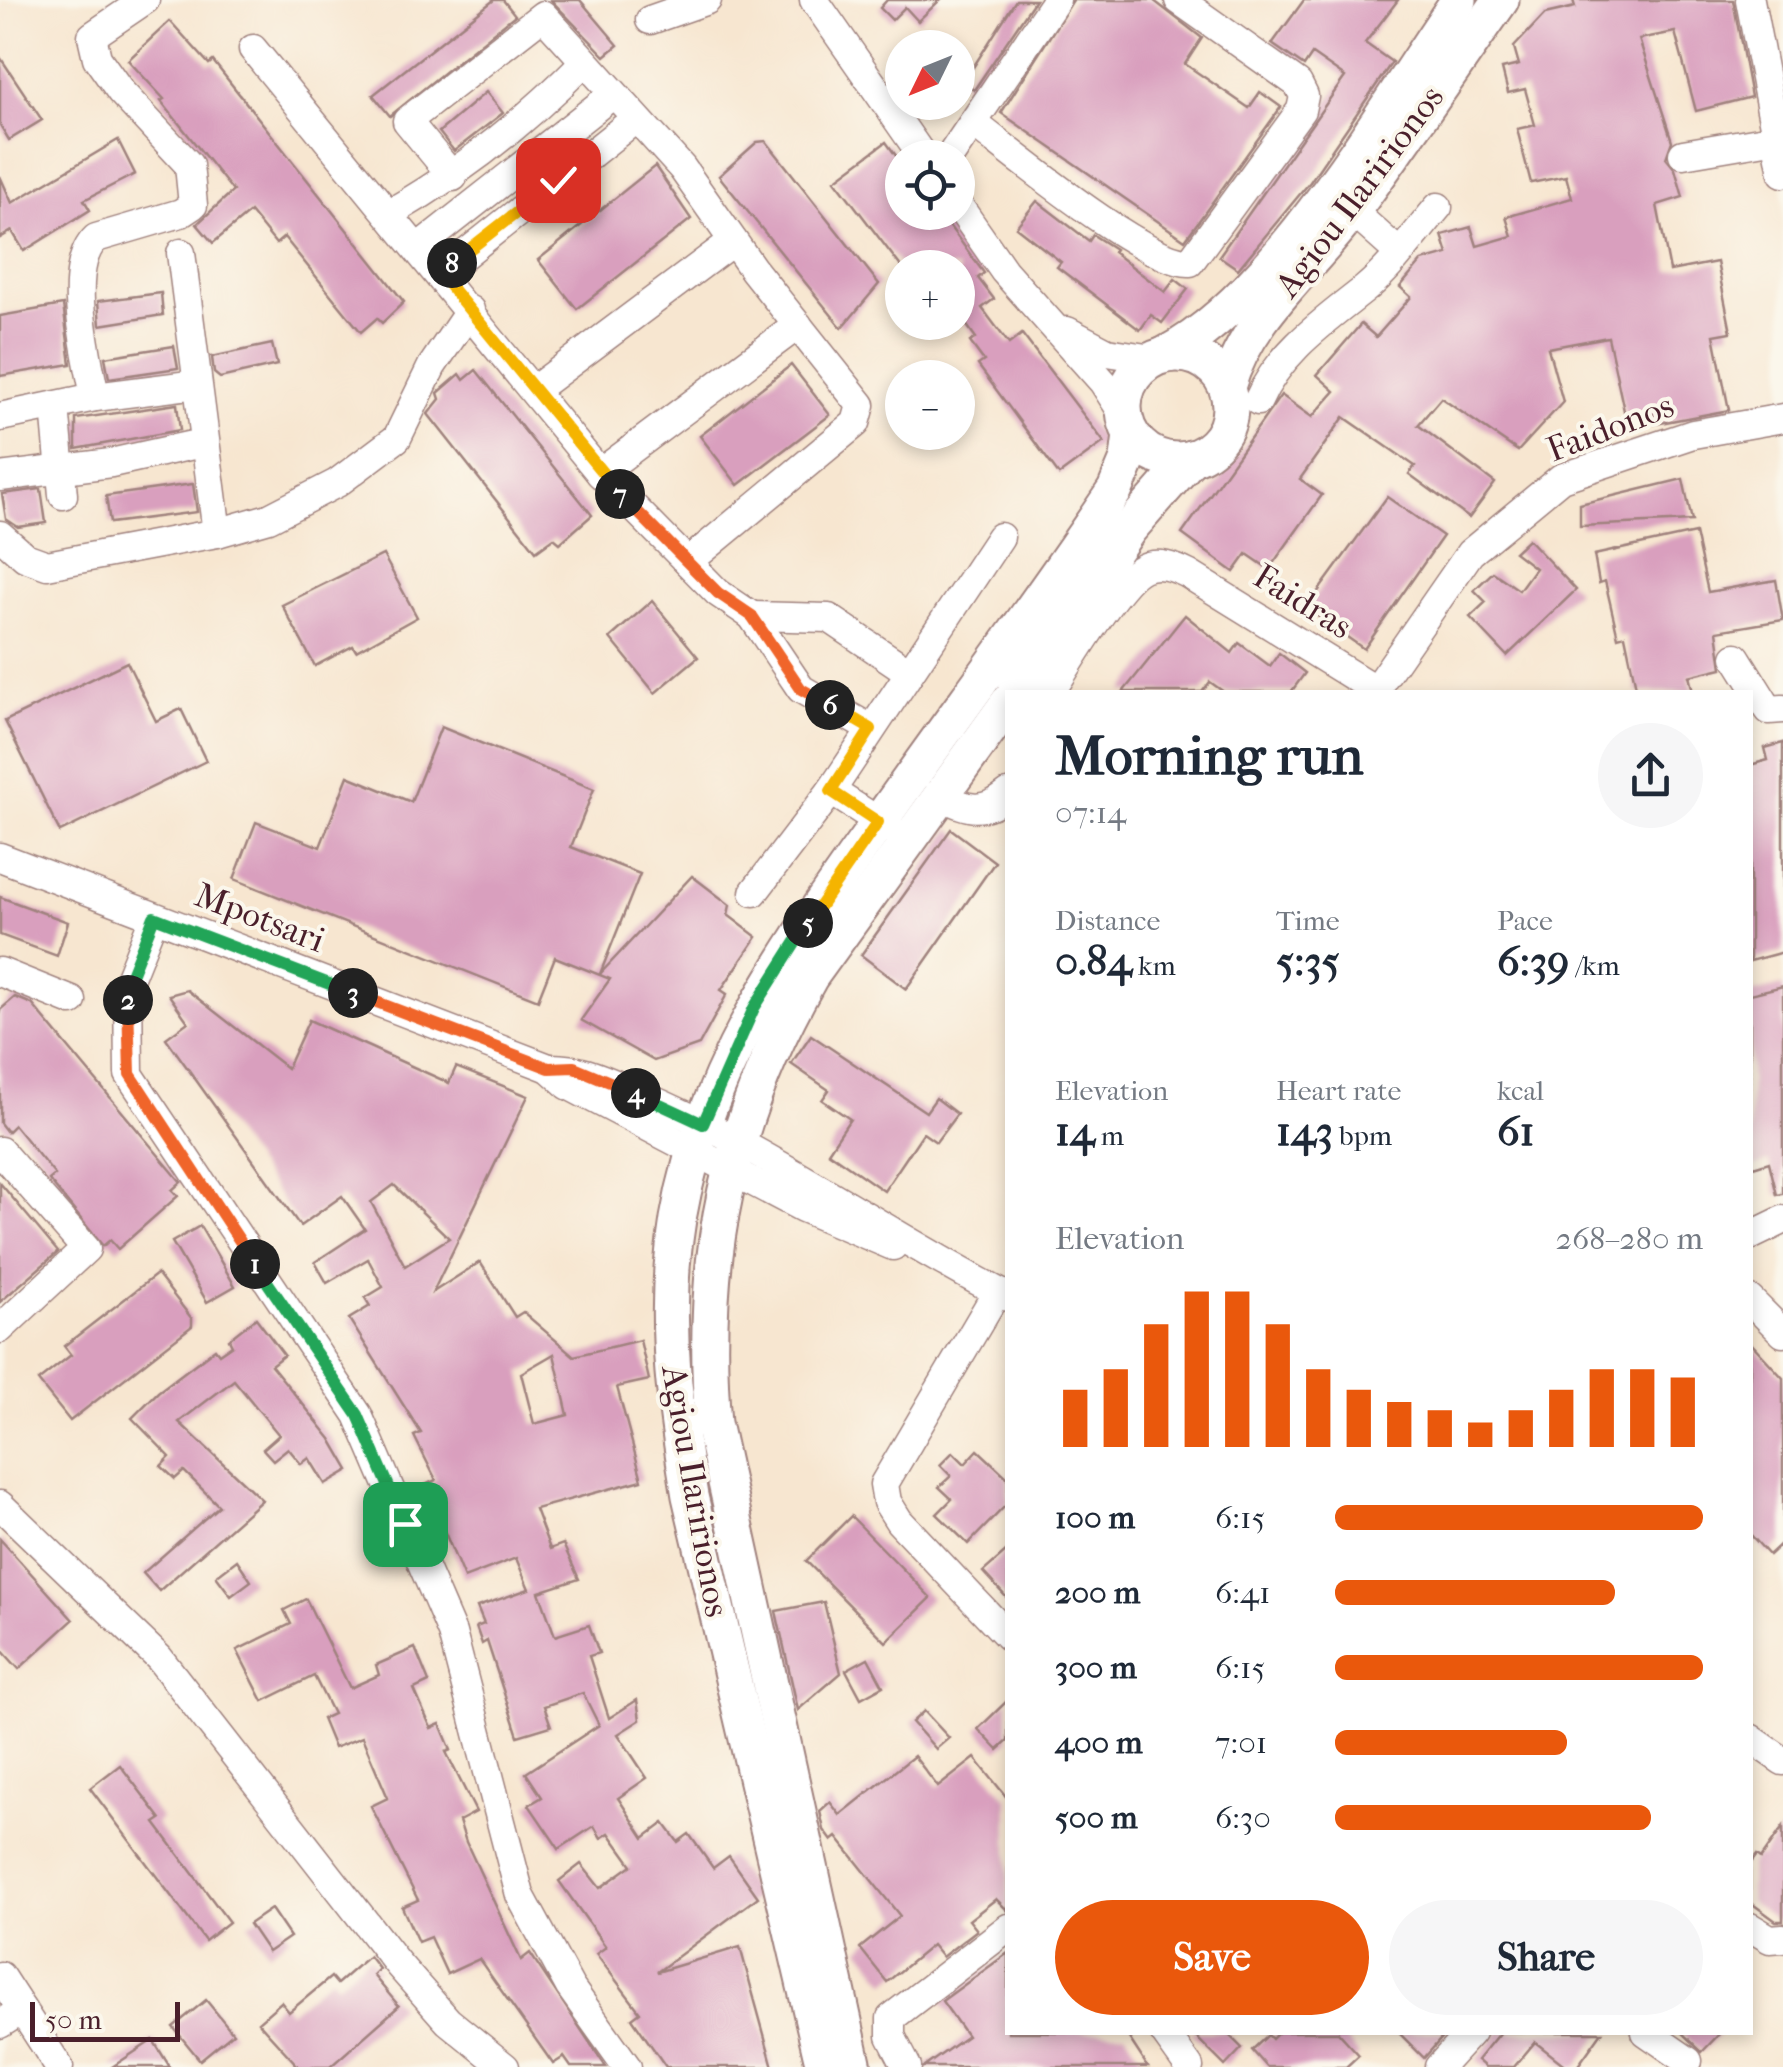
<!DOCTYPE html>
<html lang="en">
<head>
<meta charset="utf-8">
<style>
  body { margin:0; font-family:"IM FELL French Canon",serif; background:#f6f6f7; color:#1f2937; height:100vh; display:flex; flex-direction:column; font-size:38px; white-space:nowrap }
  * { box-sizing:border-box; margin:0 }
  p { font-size:32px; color:#747a83 }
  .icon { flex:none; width:55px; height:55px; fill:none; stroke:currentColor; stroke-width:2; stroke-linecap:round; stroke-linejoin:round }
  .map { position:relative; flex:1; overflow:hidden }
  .side { position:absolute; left:1005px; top:690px; width:748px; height:1345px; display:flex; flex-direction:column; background:#fff; border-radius:0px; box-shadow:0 5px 15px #0003 }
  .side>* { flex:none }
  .needle { width:65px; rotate:227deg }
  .buttons { position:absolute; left:885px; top:30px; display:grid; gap:20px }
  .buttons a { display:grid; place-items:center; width:90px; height:90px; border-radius:50%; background:#fff; box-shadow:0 5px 15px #0003; font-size:50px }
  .scale { position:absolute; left:30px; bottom:25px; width:150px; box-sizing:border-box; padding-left:10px; border:5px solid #4a1f2b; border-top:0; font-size:28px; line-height:35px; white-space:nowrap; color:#4a1f2b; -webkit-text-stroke:8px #fbf7ec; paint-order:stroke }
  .pin { position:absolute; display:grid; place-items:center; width:85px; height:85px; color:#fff; margin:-42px; border-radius:20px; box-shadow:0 5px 15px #0006 }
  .km { position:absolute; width:50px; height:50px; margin:-25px; border-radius:50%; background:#222; color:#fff; font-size:28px; line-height:50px; text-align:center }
  .round { display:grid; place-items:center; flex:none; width:105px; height:105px; border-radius:52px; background:#f6f6f7 }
  .summary { display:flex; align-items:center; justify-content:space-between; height:170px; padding:0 50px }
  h1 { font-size:55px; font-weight:700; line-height:75px }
  .stats { display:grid; grid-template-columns:repeat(3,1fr); gap:15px; height:170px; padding:10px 50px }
  .stats div { display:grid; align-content:center }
  .stats b { font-size:42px; font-weight:700 }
  .stats small { font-size:28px; font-weight:400 }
  .stats p { font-size:28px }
  .chart { height:280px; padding:20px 50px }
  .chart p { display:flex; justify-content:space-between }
  .chart svg { width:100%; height:180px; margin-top:10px; stroke:#ea580c; stroke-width:6 }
  .button { display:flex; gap:20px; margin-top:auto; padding:20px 50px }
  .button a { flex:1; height:115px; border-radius:60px; background:#ea580c; color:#fff; font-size:40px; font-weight:700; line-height:115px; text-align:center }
  .button a+a { background:#f6f6f7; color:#1f2937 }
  ul { padding:0 50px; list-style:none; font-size:32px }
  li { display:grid; grid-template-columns:160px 120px 1fr; align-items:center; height:75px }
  li i { height:25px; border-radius:12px; background:#ea580c }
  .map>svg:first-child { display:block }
</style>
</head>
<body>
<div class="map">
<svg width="1783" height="2067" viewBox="0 0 1783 2067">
  <rect width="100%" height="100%" fill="#fbf7ec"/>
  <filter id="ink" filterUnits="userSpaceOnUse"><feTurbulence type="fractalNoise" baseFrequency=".01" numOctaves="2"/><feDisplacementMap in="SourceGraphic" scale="20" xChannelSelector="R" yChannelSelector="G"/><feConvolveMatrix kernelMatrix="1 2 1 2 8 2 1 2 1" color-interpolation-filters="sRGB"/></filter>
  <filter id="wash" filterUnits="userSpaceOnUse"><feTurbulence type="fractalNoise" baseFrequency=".0048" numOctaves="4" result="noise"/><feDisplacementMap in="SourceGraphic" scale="40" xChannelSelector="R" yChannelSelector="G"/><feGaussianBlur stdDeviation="2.25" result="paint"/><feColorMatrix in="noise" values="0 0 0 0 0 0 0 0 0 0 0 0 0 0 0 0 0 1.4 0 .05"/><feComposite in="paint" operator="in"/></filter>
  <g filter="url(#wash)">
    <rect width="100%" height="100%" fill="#f7e6d0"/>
    <g id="blocks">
      <g fill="#d99fbe" fill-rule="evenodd">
        <polygon points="494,0 503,0 515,15 390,116 373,95"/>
        <polygon points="551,0 580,0 618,45 605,56"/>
        <polygon points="887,0 940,0 918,21 905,7 892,20 880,8"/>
        <polygon points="1016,0 1035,0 974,90 963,83"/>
        <polygon points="1073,0 1153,0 1202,38 1185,64 1249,108 1260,92 1281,107 1185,240 1001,113"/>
        <polygon points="1304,0 1398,0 1365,43 1392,62 1310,182 1238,269 1219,256 1345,77 1312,54 1304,66 1272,44"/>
        <polygon points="1573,0 1733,0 1751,97 1696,111 1675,32 1639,39 1672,141 1666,158 1675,169 1683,197 1657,205 1670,271 1717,262 1731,332 1714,335 1729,410 1655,424 1653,414 1626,420 1608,337 1548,348 1563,402 1518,451 1441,398 1418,425 1495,483 1469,518 1409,474 1415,466 1344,417 1300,479 1322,495 1269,569 1247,554 1234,572 1182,534 1281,395 1312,417 1335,391 1317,375 1361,324 1376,337 1411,297 1400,287 1422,261 1448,254 1442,235 1471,227 1477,246 1512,236 1506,217 1572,198 1566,176 1531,183 1517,129 1535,125 1525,89 1508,93 1502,69 1519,65 1514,47 1545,14 1575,7"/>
        <polygon points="170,21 209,64 213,61 404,302 382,323 377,318 361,332 284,237 276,244 250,212 213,243 197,224 233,191 161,101 164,99 128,60"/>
        <polygon points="0,57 42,120 9,140 0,125"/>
        <polygon points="486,92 503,113 454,151 439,132"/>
        <polygon points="118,140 135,174 84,200 90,210 24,251 12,231 0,238 0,176 12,203"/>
        <polygon points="766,141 879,284 842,328 719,176 757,142"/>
        <polygon points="886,142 902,164 902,212 939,212 984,273 978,278 994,299 982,308 1009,344 1022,334 1104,442 1059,475 978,365 984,361 970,342 976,338 958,313 958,268 902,268 835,180"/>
        <polygon points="655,166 691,219 577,309 538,260"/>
        <polygon points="1037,201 1089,241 1093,235 1115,249 1113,252 1165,292 1175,279 1188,289 1162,323 1151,315 1140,330 1057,267 1061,262 1016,227"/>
        <polygon points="161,293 163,315 100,325 98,301"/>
        <polygon points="63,305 71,364 0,376 0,316"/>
        <polygon points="272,344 277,365 220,378 214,373 212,357"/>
        <polygon points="174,346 178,368 109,378 105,357"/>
        <polygon points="791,365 830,415 738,485 700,436"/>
        <polygon points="476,370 592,515 560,543 554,538 536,551 428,414 440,399 438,393 460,374 464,380"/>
        <polygon points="177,404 180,430 76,449 76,419"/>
        <polygon points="1683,479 1692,521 1580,526 1580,504"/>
        <polygon points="193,484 197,512 110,523 106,496"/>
        <polygon points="41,489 46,523 18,527 6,519 2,494"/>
        <polygon points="1387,497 1443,536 1364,649 1306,608"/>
        <polygon points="1695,533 1708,592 1776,580 1783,620 1717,631 1722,668 1689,676 1693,692 1637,692 1625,635 1618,637 1605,581 1599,583 1594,555"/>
        <polygon points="1528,539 1576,590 1507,656 1470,617 1486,602 1474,590 1493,572 1519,590 1535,568 1514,552"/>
        <polygon points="383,555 417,617 356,651 353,646 315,666 282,605"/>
        <polygon points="652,601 698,657 655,693 610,638"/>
        <polygon points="1185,615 1232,653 1239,643 1270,666 1279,653 1305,673 1291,692 1224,692 1210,682 1202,692 1123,692"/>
        <polygon points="127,662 156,721 181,709 206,761 60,832 5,721"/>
        <polygon points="441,727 594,789 571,847 640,874 600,974 692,876 730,905 728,915 757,937 721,990 727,994 699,1045 654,1061 581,1020 610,979 555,957 538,1000 234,879 256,822 320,847 348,776 411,802"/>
        <polygon points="1783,743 1783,952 1750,961 1750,765 1768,760 1765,748"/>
        <polygon points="951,829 995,862 906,989 861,955"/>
        <polygon points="0,897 68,922 57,956 0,935"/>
        <polygon points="1783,986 1783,1194 1777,1195 1769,1162 1750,1168 1750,994"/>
        <path d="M187,990l100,78 22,-48 140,63 7,-16 72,29 -95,196 47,-30 35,55 8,-5 51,44 66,-16 9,40 -32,7 25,93 -107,29 15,40 13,-5 16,35 -40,13 16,44 34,-11 10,28 -10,3 20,62 28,-18 3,20 -22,14 29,44 -29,20 26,40 20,-15 14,19 11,-8 24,34 16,-12 29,41 -101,75 83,-25 33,120h-107l-34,-49 8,-6 -44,-58 10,-7 -47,-66 22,-17 19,24 32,-23 -23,-32 -8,5 -7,-12 -35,23 -30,-44 13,-8 -16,-24 73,-48 -16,-32 -39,13 7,20 -33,10 -31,-95 -5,3 -6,-17 8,-3 -7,-17 52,-18 -13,-31 -52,20 -39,-93 11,-5 -22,-44 7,-3 -72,-114 21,-13 -5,-8 18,-11 -15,-28 -41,24 -12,-21 50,-33 -23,-33 -42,30 -134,-188 22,-16 -19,-27zM394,1185l55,53 -44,28 -34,-64zM554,1354l14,61 -34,9 -13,-51z"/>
        <polygon points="15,997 32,1004 181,1182 172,1190 178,1196 118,1249 110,1240 103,1246 49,1180 55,1175 14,1125 7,1132 0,1123 0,1010"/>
        <polygon points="811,1035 926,1112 936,1098 957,1114 936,1142 923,1133 884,1191 828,1152 850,1119 822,1100 829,1090 791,1064"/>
        <polygon points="0,1183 58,1252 0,1302"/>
        <polygon points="200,1226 235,1286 207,1302 172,1242"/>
        <polygon points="157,1274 192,1319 192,1326 70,1421 38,1381 71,1355 64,1346"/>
        <polygon points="256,1318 284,1355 271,1365 331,1439 349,1470 325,1484 309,1458 301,1464 288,1448 273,1460 263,1449 279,1435 234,1380 179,1422 262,1500 159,1591 143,1573 219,1506 184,1471 175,1479 161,1466 170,1457 132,1418 158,1392 215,1349 219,1354 232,1345 229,1339"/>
        <polygon points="1750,1342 1783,1378 1783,1542 1769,1555 1750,1534"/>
        <polygon points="978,1450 1008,1478 1008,1503 968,1544 937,1514 952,1499 939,1487 951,1476 940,1465 953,1452 965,1464"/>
        <polygon points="851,1516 931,1598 886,1642 806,1561"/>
        <polygon points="0,1539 73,1620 19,1669 0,1648"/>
        <polygon points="1008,1550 1008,1599 983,1572"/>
        <polygon points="237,1560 251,1581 231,1596 216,1576"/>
        <polygon points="306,1599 350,1688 379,1675 376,1665 415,1648 429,1682 414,1689 431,1728 440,1724 451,1750 446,1752 476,1812 459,1821 466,1842 521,1960 530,1953 606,2067 571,2067 564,2057 553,2064 479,1959 447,1974 430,1937 418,1942 402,1907 418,1900 371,1806 388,1798 362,1737 334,1748 322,1719 333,1714 314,1676 263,1701 237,1650 291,1624 284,1610"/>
        <polygon points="824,1602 841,1673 798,1710 776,1611"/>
        <polygon points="868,1658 883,1686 861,1698 846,1670"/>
        <polygon points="1008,1700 1008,1741 998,1750 978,1729"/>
        <polygon points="924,1711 949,1738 936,1749 912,1722"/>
        <polygon points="914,1756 938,1787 975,1758 1008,1799 1008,1911 996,1899 969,1920 977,1930 942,1957 932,1945 887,1982 860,1948 900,1916 837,1837 832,1841 824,1830 820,1811 830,1802 840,1815"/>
        <polygon points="120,1765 161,1819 155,1823 229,1922 205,1941 90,1788"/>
        <polygon points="1783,1827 1783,1921 1776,1921 1750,1902 1750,1864 1757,1855 1761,1858"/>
        <polygon points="271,1909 290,1937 268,1952 249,1924"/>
        <polygon points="1008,1953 1008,2032 1125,2032 1148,2067 924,2067 967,2036 942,2001"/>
        <polygon points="369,1956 379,1969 373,1975 399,2006 330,2067 299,2067 258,2022 281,2002 289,2012 331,1977 337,1984"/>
        <polygon points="206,2000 233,2033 200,2060 173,2027"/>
        <polygon points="1191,2032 1226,2032 1242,2048 1225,2066"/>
        <polygon points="1279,2032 1338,2032 1359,2055 1346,2067 1267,2067 1252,2050 1268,2035 1272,2039"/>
        <polygon points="1398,2032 1447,2032 1424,2058"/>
        <polygon points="1500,2032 1602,2032 1577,2067 1567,2067 1535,2042 1514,2067 1485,2067 1477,2060"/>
        <polygon points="1681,2032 1721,2032 1702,2052"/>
        <polygon points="153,2040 170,2067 112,2067"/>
      </g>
    </g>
  </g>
  <g filter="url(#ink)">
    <use href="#blocks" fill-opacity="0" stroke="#a0827e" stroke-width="2.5"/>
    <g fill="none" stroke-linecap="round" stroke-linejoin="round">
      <g stroke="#a0827e" stroke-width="31">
        <g id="minor">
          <polyline points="814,0 924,158"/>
          <polyline points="1750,0 1783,173"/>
          <polyline points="650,20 707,0"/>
          <polyline points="253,49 600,473 718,593 752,616 801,689 871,729"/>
          <path d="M973,123c41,31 173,141 217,139l111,-152 3,-14 -6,-12 -119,-84"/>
          <polyline points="1683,154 1783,137"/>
          <polyline points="949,158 1056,0"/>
          <polyline points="453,177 407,121 543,15 682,168 753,269 861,405 856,423 688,562"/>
          <polyline points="958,205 1004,271 1103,382 1124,415"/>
          <polyline points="1352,211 1399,253"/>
          <path d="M390,213c72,-41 135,-91 193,-150"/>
          <polyline points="419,247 612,95"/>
          <polyline points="181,253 217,533"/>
          <polyline points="440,274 634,120"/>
          <polyline points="1067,331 1107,352 1153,359"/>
          <polyline points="534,390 733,241"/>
          <path d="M95,397c-7,-40 -31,-129 1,-159l85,-25 12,-8 -4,-40 -68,-73 -24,-34 -5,-22 53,-36"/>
          <path d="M1258,401c22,-50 67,-80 107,-112 28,-23 50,-55 73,-82"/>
          <polyline points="55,406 63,495"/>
          <polyline points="0,417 95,397 197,384"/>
          <polyline points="600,473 798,325"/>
          <polyline points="0,477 111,463 202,443"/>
          <polyline points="0,535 25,557 47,565 217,533 269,518 337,483 397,438 432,366 470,310"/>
          <polyline points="752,616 829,618 909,672"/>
          <polyline points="1736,657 1769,710 1783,709"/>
          <polyline points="1375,690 1470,553 1561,478 1693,434 1783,418"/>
          <path d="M1051,692c16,-26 68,-113 92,-124 15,-7 31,-1 45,6l191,118"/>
          <polyline points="831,791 897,833"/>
          <path d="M942,796c25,14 42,18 66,-2"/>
          <path d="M0,857l549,211c32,-1 58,13 87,25 132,55 246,139 372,204"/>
          <polyline points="754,892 831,791 1000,537"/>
          <polyline points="154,917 128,982 129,1074 358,1415 452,1633 520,1895 570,1987 627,2067"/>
          <polyline points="0,972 72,1001"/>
          <polyline points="549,1068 568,1085 803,1208 893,1246"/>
          <polyline points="0,1151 86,1249 0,1329"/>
          <polyline points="1750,1236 1783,1220"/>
          <polyline points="997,1292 884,1484 887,1502 899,1521 1008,1636"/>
          <polyline points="1750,1300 1783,1333"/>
          <polyline points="0,1505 159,1658 397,1963 448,2021 505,2067"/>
          <polyline points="1750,1738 1783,1761"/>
          <polyline points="1750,1927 1770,1939 1783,1938"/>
          <polyline points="0,1976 59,2067"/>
          <polyline points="0,2024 22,2010"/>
          <polyline points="1164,2032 1189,2067"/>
          <polyline points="1646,2032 1688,2061"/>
          <polyline points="907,2067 891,2036 891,2018 1008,1928"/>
          <polyline points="1439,2067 1471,2032"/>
        </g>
      </g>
      <g stroke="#a0827e" stroke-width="39">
        <g id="major">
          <circle cx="1177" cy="407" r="53"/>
          <path d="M1166,354c110,-57 221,-250 293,-354"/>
          <path d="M1227,387c20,-70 81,-117 123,-173 52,-70 101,-143 151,-214"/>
          <polyline points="1015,692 1129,529 1191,458"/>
          <path d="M824,2067l-134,-571c-14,-83 -26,-164 -16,-249 19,-167 118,-304 213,-436 76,-107 155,-212 228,-321l13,-31 3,-24"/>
          <path d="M854,2067l-141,-644c-14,-165 15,-302 97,-446l198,-274"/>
        </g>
      </g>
      <use href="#minor" stroke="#fff" stroke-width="28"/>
      <use href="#major" stroke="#fff" stroke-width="35"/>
    </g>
  </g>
  <g fill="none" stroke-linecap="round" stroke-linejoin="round" filter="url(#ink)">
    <g stroke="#fff" stroke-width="20">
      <polyline id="split-1" points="255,1264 358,1415 405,1524"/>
    </g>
    <g stroke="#fff" stroke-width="20">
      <polyline id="split-2" points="128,1000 130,1074 255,1264"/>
    </g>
    <g stroke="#fff" stroke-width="20">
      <polyline id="split-3" points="128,1000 128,982 154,917 353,993"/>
    </g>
    <g stroke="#fff" stroke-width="20">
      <polyline id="split-4" points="353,993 549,1068 574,1067 636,1093"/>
    </g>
    <g stroke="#fff" stroke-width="20">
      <polyline id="split-5" points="636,1093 703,1124 754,1008 808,923"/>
    </g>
    <g stroke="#fff" stroke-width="20">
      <polyline id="split-6" points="808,923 878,822 831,791 871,729 830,705"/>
    </g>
    <g stroke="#fff" stroke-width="20">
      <polyline id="split-7" points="620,494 718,593 752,616 801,689 830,705"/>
    </g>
    <g stroke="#fff" stroke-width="20">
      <polyline id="split-8" points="452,263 440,274 620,494"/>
    </g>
    <g stroke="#fff" stroke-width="20">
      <polyline id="split-9" points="452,263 558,180"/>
    </g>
    <use href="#split-1" stroke="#22a559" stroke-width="12"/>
    <use href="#split-2" stroke="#f0652b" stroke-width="12"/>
    <use href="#split-3" stroke="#22a559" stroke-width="12"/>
    <use href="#split-4" stroke="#f0652b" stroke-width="12"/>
    <use href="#split-5" stroke="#22a559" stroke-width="12"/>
    <use href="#split-6" stroke="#f5b400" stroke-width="12"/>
    <use href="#split-7" stroke="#f0652b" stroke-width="12"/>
    <use href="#split-8" stroke="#f5b400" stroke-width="12"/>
    <use href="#split-9" stroke="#f5b400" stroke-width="12"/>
  </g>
  <g text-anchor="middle" stroke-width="8" stroke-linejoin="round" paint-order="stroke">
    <g font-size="35" fill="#4a1f2b" stroke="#fbf7ec">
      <text transform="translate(1359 191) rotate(-53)" y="12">Agiou Ilaririonos</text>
      <text transform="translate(1610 427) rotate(-21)" y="12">Faidonos</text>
      <text transform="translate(1303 601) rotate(32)" y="12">Faidras</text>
      <text transform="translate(260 917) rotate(21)" y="12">Mpotsari</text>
      <text transform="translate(696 1491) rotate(80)" y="12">Agiou Ilaririonos</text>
    </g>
  </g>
</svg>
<div class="buttons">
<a><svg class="needle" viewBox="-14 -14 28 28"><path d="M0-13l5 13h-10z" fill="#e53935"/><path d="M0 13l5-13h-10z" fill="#747a83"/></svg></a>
<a><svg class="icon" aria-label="locate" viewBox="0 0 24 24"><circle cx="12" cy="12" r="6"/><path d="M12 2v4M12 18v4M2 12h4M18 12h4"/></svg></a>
<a>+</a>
<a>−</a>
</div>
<div class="scale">50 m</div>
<div class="pin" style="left:405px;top:1524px;background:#1e9e55"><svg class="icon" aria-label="arrive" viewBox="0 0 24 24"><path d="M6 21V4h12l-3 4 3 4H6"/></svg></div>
<div class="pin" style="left:558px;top:180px;background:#d93025"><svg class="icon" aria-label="check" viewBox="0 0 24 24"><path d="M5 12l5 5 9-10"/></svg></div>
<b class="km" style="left:255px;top:1264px">1</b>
<b class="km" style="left:128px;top:1000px">2</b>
<b class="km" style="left:353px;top:993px">3</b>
<b class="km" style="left:636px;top:1093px">4</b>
<b class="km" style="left:808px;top:923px">5</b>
<b class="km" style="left:830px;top:705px">6</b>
<b class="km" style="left:620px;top:494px">7</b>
<b class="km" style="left:452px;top:263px">8</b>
<section class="side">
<div class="summary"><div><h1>Morning run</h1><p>07:14</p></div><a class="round"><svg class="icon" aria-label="share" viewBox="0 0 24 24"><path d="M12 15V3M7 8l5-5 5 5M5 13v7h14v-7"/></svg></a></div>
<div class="stats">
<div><p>Distance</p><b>0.84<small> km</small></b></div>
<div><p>Time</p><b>5:35</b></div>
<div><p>Pace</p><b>6:39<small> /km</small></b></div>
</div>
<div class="stats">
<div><p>Elevation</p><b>14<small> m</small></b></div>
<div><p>Heart rate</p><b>143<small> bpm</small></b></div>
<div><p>kcal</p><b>61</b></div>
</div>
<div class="chart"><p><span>Elevation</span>268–280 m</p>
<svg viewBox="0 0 160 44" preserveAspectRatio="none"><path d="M5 44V30M15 44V25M25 44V14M35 44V6M45 44V6M55 44V14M65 44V25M75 44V30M85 44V33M95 44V35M105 44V38M115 44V35M125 44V30M135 44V25M145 44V25M155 44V27"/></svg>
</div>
<ul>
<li><b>100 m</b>6:15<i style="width:100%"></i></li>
<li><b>200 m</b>6:41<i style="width:76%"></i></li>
<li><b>300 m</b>6:15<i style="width:100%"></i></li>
<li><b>400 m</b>7:01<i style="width:63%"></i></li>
<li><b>500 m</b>6:30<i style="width:86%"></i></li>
</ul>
<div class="button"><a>Save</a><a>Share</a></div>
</section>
</div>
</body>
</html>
